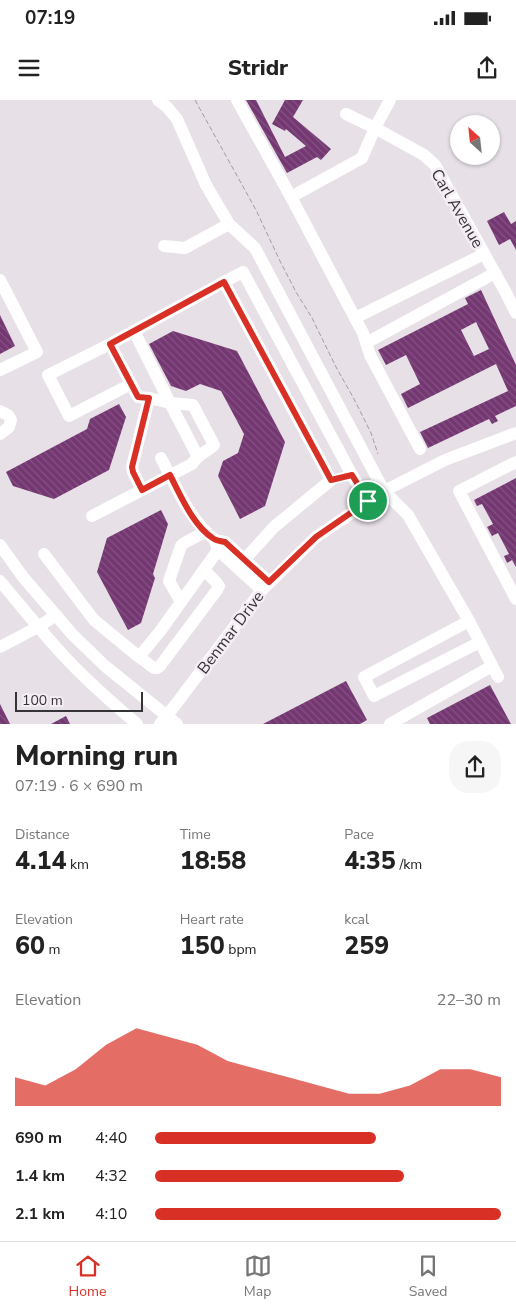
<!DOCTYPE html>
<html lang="en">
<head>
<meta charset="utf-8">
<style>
  body { margin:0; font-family:"Nunito Sans",sans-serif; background:#f6f6f6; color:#222; height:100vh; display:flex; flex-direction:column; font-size:19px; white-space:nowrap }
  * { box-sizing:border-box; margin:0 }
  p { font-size:16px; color:#767676 }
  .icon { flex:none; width:28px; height:28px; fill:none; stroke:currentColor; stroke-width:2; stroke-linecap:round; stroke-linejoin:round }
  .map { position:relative; height:624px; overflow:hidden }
  .panel { display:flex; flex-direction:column; background:#fff; flex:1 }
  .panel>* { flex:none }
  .needle { width:32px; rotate:333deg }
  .fabs { position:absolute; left:450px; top:15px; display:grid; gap:10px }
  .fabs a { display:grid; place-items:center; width:50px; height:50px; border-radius:50%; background:#fff; box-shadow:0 1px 4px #0004; font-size:25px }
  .scale { position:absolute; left:15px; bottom:12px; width:128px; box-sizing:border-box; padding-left:5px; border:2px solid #363336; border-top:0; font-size:14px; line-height:18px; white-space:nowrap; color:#363336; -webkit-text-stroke:4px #f5edf4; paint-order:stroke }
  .pin { position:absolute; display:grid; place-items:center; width:42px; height:42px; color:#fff; margin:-21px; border:2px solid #fff; border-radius:50%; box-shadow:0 1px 5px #0007 }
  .round { display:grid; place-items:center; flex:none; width:52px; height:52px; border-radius:20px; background:#f6f6f6 }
  .headline { display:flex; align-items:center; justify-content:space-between; height:85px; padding:0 15px }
  h1 { font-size:28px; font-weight:800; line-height:38px }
  .metrics { display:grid; grid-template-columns:repeat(3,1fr); gap:8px; height:85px; padding:5px 15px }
  .metrics div { display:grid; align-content:center }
  .metrics b { font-size:25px; font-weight:800 }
  .metrics small { font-size:14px; font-weight:400 }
  .metrics p { font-size:14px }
  .chart { height:140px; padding:10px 15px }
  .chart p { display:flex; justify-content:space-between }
  .chart svg { width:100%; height:90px; margin-top:5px; fill:#d93025; opacity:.7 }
  ul { padding:0 15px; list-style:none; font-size:16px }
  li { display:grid; grid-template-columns:80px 60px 1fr; align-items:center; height:38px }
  li i { height:12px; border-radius:6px; background:#d93025 }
  .status { display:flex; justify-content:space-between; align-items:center; height:35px; padding:0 25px; background:#fff; direction:ltr }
  .status svg { height:14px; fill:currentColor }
  header { display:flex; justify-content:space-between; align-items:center; height:65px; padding:0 15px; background:#fff; font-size:22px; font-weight:800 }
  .tabs { display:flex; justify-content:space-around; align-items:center; height:70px; border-top:1px solid #e0e0e0; background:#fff; font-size:14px; color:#767676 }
  .tabs a { display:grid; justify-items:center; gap:2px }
  .tabs .active { color:#d93025 }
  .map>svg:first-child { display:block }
</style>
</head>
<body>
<div class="status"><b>07:19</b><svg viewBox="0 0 49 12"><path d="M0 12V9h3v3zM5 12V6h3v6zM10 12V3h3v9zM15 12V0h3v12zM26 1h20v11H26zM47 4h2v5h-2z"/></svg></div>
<header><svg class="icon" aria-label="menu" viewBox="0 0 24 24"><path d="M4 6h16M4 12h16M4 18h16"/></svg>Stridr<svg class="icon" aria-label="share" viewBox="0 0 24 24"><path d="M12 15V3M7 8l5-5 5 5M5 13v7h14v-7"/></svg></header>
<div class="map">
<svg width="516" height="624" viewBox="0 0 516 624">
  <defs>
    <pattern id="building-back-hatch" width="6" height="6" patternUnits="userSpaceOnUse" patternTransform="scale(1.25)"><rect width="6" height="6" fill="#743772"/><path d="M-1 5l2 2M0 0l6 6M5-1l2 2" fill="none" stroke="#845382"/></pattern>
  </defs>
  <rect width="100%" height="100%" fill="#e7e0e7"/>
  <g fill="url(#building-back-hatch)" fill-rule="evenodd">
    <polygon points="246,0 256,0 285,57 306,46 286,29 285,31 272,24 285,0 303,0 293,17 331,49 321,60 317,57 287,73"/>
    <polygon points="504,112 511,124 516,121 516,150 510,139 499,145 487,121"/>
    <path d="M481,190l35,75v41l-21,10 3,5 -6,3 -3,-5 -61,29 -8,-16 88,-41 -12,-27 -88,44 -7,-14 19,-10 -14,-29 -20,10 -8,-15 90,-46 -3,-6zM476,222l13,27 -15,7 -13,-26z"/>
    <polygon points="0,215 15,246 0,254"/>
    <polygon points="173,231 237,251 285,342 265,406 240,419 218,376 223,361 238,353 244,334 221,291 200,284 186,291 171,286 149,244"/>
    <polygon points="119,304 126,317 109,370 54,399 13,386 6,372 87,329 90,319"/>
    <polygon points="516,378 516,467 512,460 507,463 504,456 509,454 498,433 492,436 487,427 493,424 482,404 477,406 474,400"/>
    <polygon points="161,410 168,424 153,474 155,478 141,523 128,530 97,472 107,438"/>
    <polygon points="346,581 367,620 360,624 263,624"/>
    <polygon points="490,585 511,624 430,624 427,618"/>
    <polygon points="0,604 10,624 0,624"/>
    <polygon points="66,616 70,624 51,624"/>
  </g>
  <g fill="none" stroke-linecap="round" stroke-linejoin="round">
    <polyline stroke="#a29ca2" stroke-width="1" stroke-dasharray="5 2.5" stroke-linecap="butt" points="195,0 256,110 280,161 296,192 312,218 336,267 354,299 371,333 378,354"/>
    <g stroke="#fff" stroke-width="12">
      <polyline points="158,0 167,7 177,19 206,85 229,124 255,148 384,391 408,415 469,521 498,577"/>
      <polyline points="237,0 291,97 355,218 363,233 370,255 420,349"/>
      <polyline points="346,14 375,28 424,55 435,65 505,191 516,213"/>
      <polyline points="291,97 362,58 375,28 390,0"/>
      <polyline points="164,146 185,148 229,124"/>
      <polyline points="0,180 37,252 0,270"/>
      <polyline points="355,218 484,154"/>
      <polyline points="366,243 495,173"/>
      <polyline points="110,244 134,231"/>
      <polyline points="131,284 69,316 48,275 110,244 138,297 149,298 170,303"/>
      <polyline points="170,303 134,231 224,182"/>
      <polyline points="0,311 8,315 11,320 9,327 0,334"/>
      <path d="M161,358c16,30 27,60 54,82"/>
      <polyline points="516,362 459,391 516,499"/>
      <polyline points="142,390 133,372 132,367 149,298"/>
      <path d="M92,416l100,-52c8,-12 14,-11 22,-19l-21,-40 -23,-2 27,52"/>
      <polyline points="0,445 23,477 72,534 105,566 177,624"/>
      <polyline points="44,454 94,520 139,557 161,530 218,450"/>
      <polyline points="244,460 274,427 331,380 224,182 243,172 352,375 368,401"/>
      <path d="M0,481c21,25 41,50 63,74 23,25 48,47 74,69"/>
      <polyline points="262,490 218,450 215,440 225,442 269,482"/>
      <polyline points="181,502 169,481 181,446 184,443 205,432"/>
      <polyline points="469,521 364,577 374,596 480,542"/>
      <polyline points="0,547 38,527 56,515"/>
      <polyline points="139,557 154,568 157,568 160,566 217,490 219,486 216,482 204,470"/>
      <polyline points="160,624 176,604 262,490 316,437 384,391 445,360 516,333"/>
      <polyline points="390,624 492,566"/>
    </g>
  </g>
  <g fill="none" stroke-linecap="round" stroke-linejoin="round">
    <g stroke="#fff" stroke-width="10">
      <path id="route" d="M224,182l107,198 21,-5 16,26 -52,36 -47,45 -44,-40c-4,-1 -8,-1 -11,-3 -21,-13 -33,-43 -44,-64l-28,15 -9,-18 -1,-5 17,-69 -11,-1 -28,-53z"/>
    </g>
    <use href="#route" stroke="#d93025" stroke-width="6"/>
  </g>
  <g text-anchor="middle" stroke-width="5" stroke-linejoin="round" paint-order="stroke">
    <g font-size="16" fill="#363336" stroke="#f5edf4">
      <text transform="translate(458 108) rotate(60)" y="6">Carl Avenue</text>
      <text transform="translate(230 532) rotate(-53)" y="6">Benmar Drive</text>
    </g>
  </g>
</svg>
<div class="fabs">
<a><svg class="needle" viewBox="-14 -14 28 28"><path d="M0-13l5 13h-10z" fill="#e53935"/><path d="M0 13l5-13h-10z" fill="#767676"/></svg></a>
</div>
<div class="scale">100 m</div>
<div class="pin" style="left:368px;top:401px;background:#1e9e55"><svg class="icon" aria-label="arrive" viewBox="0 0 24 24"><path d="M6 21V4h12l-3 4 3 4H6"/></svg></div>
</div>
<section class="panel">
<div class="headline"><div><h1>Morning run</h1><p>07:19 · 6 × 690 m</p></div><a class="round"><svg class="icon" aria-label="share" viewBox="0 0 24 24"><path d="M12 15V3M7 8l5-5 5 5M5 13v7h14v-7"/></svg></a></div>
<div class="metrics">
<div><p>Distance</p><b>4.14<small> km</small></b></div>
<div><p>Time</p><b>18:58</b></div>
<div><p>Pace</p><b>4:35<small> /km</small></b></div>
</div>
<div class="metrics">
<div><p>Elevation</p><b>60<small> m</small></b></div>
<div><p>Heart rate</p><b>150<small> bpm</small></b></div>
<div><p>kcal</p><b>259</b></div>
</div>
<div class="chart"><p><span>Elevation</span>22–30 m</p>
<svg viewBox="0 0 160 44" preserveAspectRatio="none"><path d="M0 44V30L10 34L20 26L30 14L40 6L50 10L60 14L70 22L80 26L90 30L100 34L110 38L120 38L130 34L140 26L150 26L160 30V44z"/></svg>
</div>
<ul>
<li><b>690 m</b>4:40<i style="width:64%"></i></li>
<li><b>1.4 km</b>4:32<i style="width:72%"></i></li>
<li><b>2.1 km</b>4:10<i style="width:100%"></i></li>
</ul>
</section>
<nav class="tabs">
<a class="active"><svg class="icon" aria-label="home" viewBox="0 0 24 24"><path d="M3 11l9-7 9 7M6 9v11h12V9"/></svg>Home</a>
<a><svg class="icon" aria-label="map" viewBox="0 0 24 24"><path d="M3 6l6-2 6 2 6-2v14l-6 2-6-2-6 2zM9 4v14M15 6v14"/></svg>Map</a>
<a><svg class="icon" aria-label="saved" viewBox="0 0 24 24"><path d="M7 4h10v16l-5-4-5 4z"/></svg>Saved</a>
</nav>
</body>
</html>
